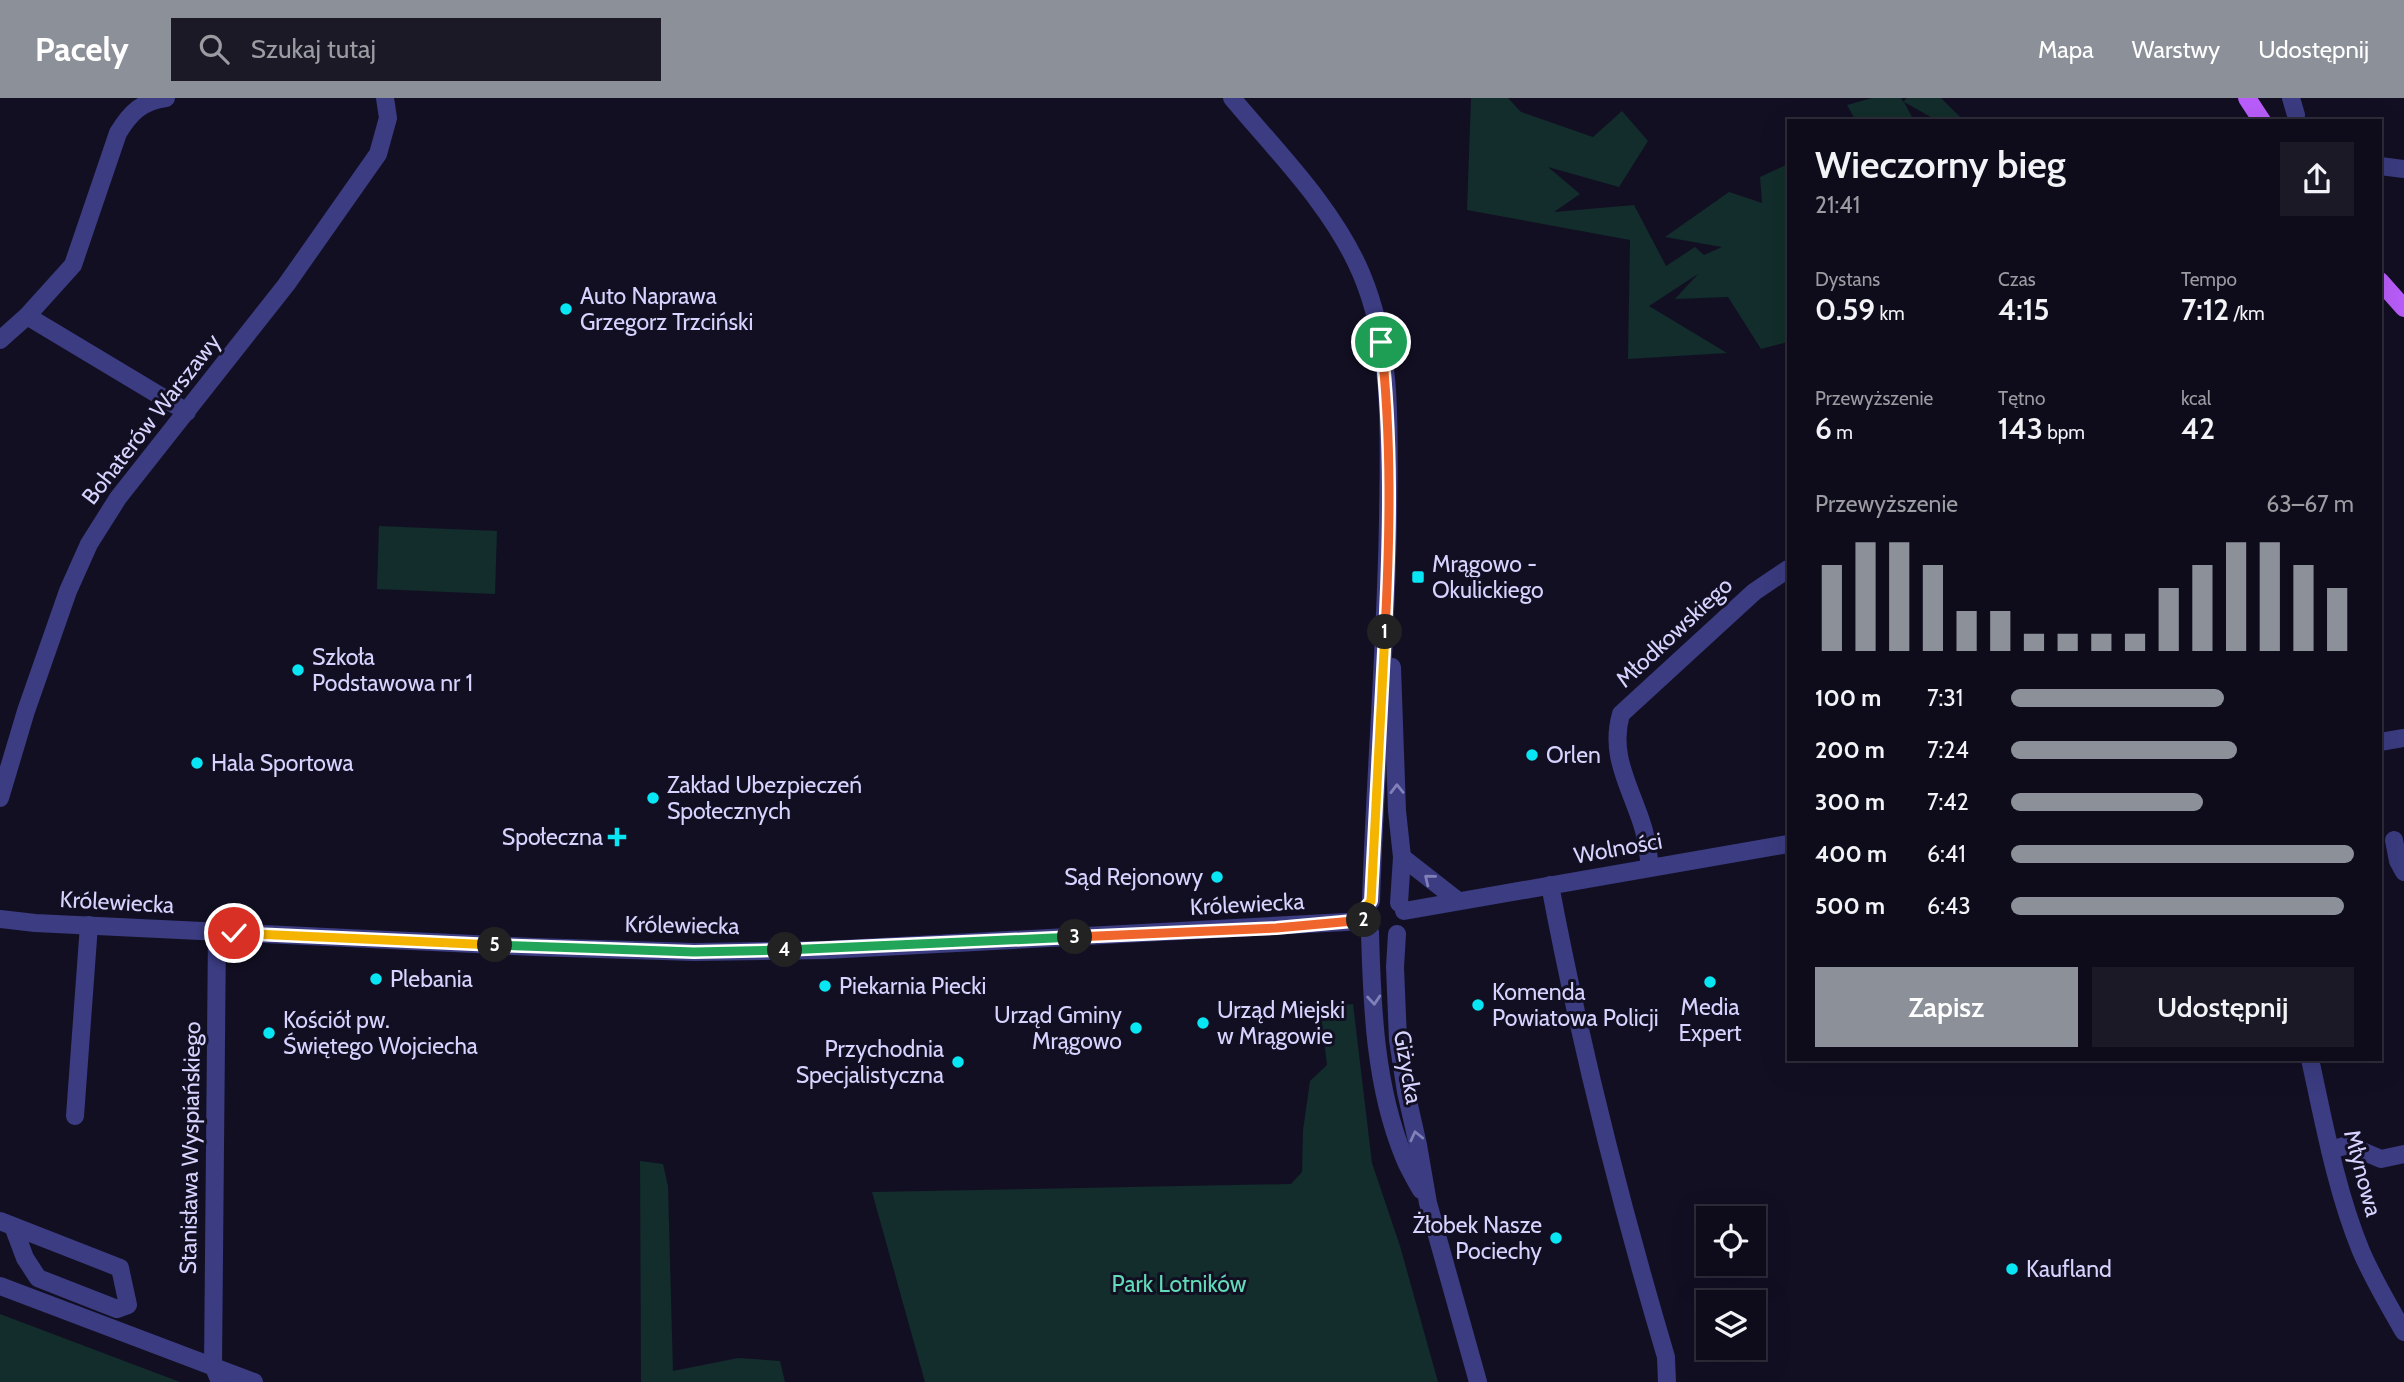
<!DOCTYPE html>
<html lang="pl">
<head>
<meta charset="utf-8">
<style>
  body { margin:0; font-family:Cabin,sans-serif; background:#1c1927; color:#f1f3f6; height:100vh; display:flex; flex-direction:column; font-size:26px; white-space:nowrap }
  * { box-sizing:border-box; margin:0 }
  p { font-size:23px; color:#9b9ba2 }
  .icon { flex:none; width:38px; height:38px; fill:none; stroke:currentColor; stroke-width:2; stroke-linecap:round; stroke-linejoin:round }
  .map { position:relative; flex:1; overflow:hidden }
  .side { position:absolute; left:1787px; top:21px; width:595px; height:942px; display:flex; flex-direction:column; background:#0e0b1a; border-radius:0px; box-shadow:0 7px 28px #0002,0 0 0 2px #2e2b39 }
  .side>* { flex:none }
  .fabs { position:absolute; left:1696px; top:1108px; display:grid; gap:14px }
  .fabs a { display:grid; place-items:center; width:70px; height:70px; border-radius:0px; background:#0e0b1a; box-shadow:0 7px 28px #0002,0 0 0 2px #2e2b39; font-size:35px }
  .pin { position:absolute; display:grid; place-items:center; width:60px; height:60px; color:#fff; margin:-30px; border:4px solid #fff; border-radius:50%; box-shadow:0 2px 7px #0007 }
  .km { position:absolute; width:35px; height:35px; margin:-18px; border-radius:50%; background:#222; color:#fff; font-size:19px; line-height:35px; text-align:center }
  .round { display:grid; place-items:center; flex:none; width:74px; height:74px; border-radius:0px; background:#1c1927 }
  .summary { display:flex; align-items:center; justify-content:space-between; height:119px; padding:0 28px }
  h1 { font-size:38px; font-weight:600; line-height:52px }
  .figures { display:grid; grid-template-columns:repeat(3,1fr); gap:10px; height:119px; padding:7px 28px }
  .figures div { display:grid; align-content:center }
  .figures b { font-size:30px; font-weight:600 }
  .figures small { font-size:19px; font-weight:400 }
  .figures p { font-size:19px }
  .chart { height:196px; padding:14px 28px }
  .chart p { display:flex; justify-content:space-between }
  .chart svg { width:100%; height:126px; margin-top:7px; stroke:#8c9099; stroke-width:6 }
  .cta { display:flex; gap:14px; margin-top:auto; padding:14px 28px }
  .cta a { flex:1; height:80px; border-radius:0px; background:#8c9099; color:#fff; font-size:28px; font-weight:600; line-height:80px; text-align:center }
  .cta a+a { background:#1c1927; color:#f1f3f6 }
  ul { padding:0 28px; list-style:none; font-size:23px }
  li { display:grid; grid-template-columns:112px 84px 1fr; align-items:center; height:52px }
  li i { height:18px; border-radius:9px; background:#8c9099 }
  header { display:flex; align-items:center; gap:42px; box-sizing:border-box; height:98px; padding:0 35px; background:#8c9099; color:#fff }
  header strong { font-size:33px }
  nav { display:flex; gap:38px; margin-inline-start:auto; font-size:24px }
  .search { width:490px; height:63px; background:#1c1927; display:flex; align-items:center; gap:18px; box-sizing:border-box; padding:0 24px; border-radius:0px; color:#9b9ba2; font-size:26px }
  .map>svg:first-child { display:block }
</style>
</head>
<body>
<header>
<strong>Pacely</strong>
<div class="search"><svg class="icon" aria-label="search" viewBox="0 0 24 24"><circle cx="10" cy="10" r="6"/><path d="M15 15l6 6"/></svg>Szukaj tutaj</div>
<nav><a>Mapa</a><a>Warstwy</a><a>Udostępnij</a></nav>
</header>
<div class="map">
<svg width="2404" height="1284" viewBox="0 0 2404 1284">
  <rect width="100%" height="100%" fill="#120f23"/>
  <g fill="#122d2b">
    <polygon points="1471,0 1508,0 1521,14 1593,39 1622,13 1648,43 1619,89 1548,69 1580,96 1554,114 1634,107 1666,168 1695,149 1704,157 1722,149 1665,139 1729,94 1762,105 1760,79 1788,66 1788,244 1761,251 1728,199 1675,201 1698,176 1649,208 1727,255 1628,261 1630,142 1467,112"/>
    <polygon points="1872,0 1901,0 1903,4 1907,0 1941,0 1964,23 1938,23 1904,4 1913,21 1856,23 1847,7"/>
    <polygon points="379,428 497,433 495,496 377,491"/>
    <polygon points="1353,906 1372,1065 1400,1148 1438,1284 925,1284 872,1094 1291,1086 1302,1074 1303,1032 1310,983 1327,967 1320,909"/>
    <polygon points="640,1063 663,1066 668,1088 673,1273 738,1260 780,1263 785,1284 641,1284"/>
    <polygon points="0,1216 180,1284 0,1284"/>
  </g>
  <g fill="none" stroke-linecap="round" stroke-linejoin="round">
    <g stroke="#3b3c81" stroke-width="18">
      <path d="M1232,0c45,54 101,109 129,175 33,77 28,164 27,246 -2,128 -13,255 -17,382"/>
      <polyline points="2291,0 2296,17"/>
      <polyline points="2380,68 2404,71"/>
      <polyline points="27,218 187,314"/>
      <path d="M0,242l27,-24 46,-51 45,-132c12,-20 24,-32 48,-35"/>
      <polyline points="1392,569 1397,713 1402,759 1399,805"/>
      <polyline points="2380,644 2404,640"/>
      <polyline points="0,700 26,613 68,493 89,446 118,400 286,187 378,56 388,20 385,0"/>
      <polyline points="2394,742 2398,763 2404,774"/>
      <polyline points="1402,759 1457,802"/>
      <path d="M1650,769c-2,-14 -3,-29 -8,-43 -12,-38 -33,-69 -21,-110l133,-122 34,-23"/>
      <path d="M1550,787c30,159 70,317 116,472l1,25"/>
      <polyline points="1404,813 1788,746"/>
      <polyline points="0,821 35,825 534,849 694,854 825,852 1364,823"/>
      <polyline points="217,834 213,1267 220,1284"/>
      <path d="M1370,834c2,75 5,155 34,225 4,11 11,22 17,33"/>
      <polyline points="1397,836 1395,869 1398,942 1406,994 1418,1047 1428,1105 1478,1284"/>
      <path d="M2310,961c14,64 26,131 51,192 12,28 28,55 43,81"/>
      <polyline points="75,1018 89,827"/>
      <polyline points="2330,1052 2348,1047 2381,1061 2404,1056"/>
      <polyline points="0,1123 120,1170 128,1207 117,1211 38,1180 25,1160 13,1128"/>
      <polyline points="0,1188 254,1284"/>
    </g>
    <g stroke="#b95dfa" stroke-width="18">
      <polyline points="2247,0 2262,23"/>
      <polyline points="2380,183 2404,210"/>
    </g>
  </g>
  <defs><path id="oneway-chevron" d="M-2-3.5L2.5 0L-2 3.5" fill="none" stroke-width="1.6" stroke-linecap="round" stroke-linejoin="round" transform="scale(1.75)"/></defs>
  <g stroke="#8180b9">
    <use href="#oneway-chevron" transform="translate(1397 691) rotate(-91)"/>
    <use href="#oneway-chevron" transform="translate(1429 781) rotate(-141)"/>
    <use href="#oneway-chevron" transform="translate(1374 902) rotate(85)"/>
    <use href="#oneway-chevron" transform="translate(1416 1038) rotate(-103)"/>
  </g>
  <g fill="none" stroke-linecap="round" stroke-linejoin="round">
    <g stroke="#fff" stroke-width="14">
      <path id="split-1" d="M1381,244c11,96 9,194 4,290"/>
    </g>
    <g stroke="#fff" stroke-width="14">
      <polyline id="split-2" points="1364,822 1366,809 1371,803 1385,534"/>
    </g>
    <g stroke="#fff" stroke-width="14">
      <polyline id="split-3" points="1075,839 1276,830 1364,822"/>
    </g>
    <g stroke="#fff" stroke-width="14">
      <polyline id="split-4" points="785,852 1075,839"/>
    </g>
    <g stroke="#fff" stroke-width="14">
      <polyline id="split-5" points="495,847 694,854 785,852"/>
    </g>
    <g stroke="#fff" stroke-width="14">
      <polyline id="split-6" points="234,835 495,847"/>
    </g>
    <use href="#split-1" stroke="#f0652b" stroke-width="9"/>
    <use href="#split-2" stroke="#f5b400" stroke-width="9"/>
    <use href="#split-3" stroke="#f0652b" stroke-width="9"/>
    <use href="#split-4" stroke="#22a559" stroke-width="9"/>
    <use href="#split-5" stroke="#22a559" stroke-width="9"/>
    <use href="#split-6" stroke="#f5b400" stroke-width="9"/>
  </g>
  <g fill="#08e6f4" stroke="#120f23" stroke-width="2.5">
    <circle cx="566" cy="211" r="7"/>
    <rect x="1411" y="472" width="14" height="14" rx="3.5"/>
    <circle cx="298" cy="572" r="7"/>
    <circle cx="1532" cy="657" r="7"/>
    <circle cx="197" cy="665" r="7"/>
    <circle cx="653" cy="700" r="7"/>
    <path d="M613.5 728.5h7v7h7v7h-7v7h-7v-7h-7v-7h7z"/>
    <circle cx="1217" cy="779" r="7"/>
    <circle cx="376" cy="881" r="7"/>
    <circle cx="1710" cy="884" r="7"/>
    <circle cx="825" cy="888" r="7"/>
    <circle cx="1478" cy="907" r="7"/>
    <circle cx="1203" cy="925" r="7"/>
    <circle cx="1136" cy="930" r="7"/>
    <circle cx="269" cy="935" r="7"/>
    <circle cx="958" cy="964" r="7"/>
    <circle cx="1556" cy="1140" r="7"/>
    <circle cx="2012" cy="1171" r="7"/>
  </g>
  <g text-anchor="middle" stroke-width="6" stroke-linejoin="round" paint-order="stroke">
    <g font-size="23" fill="#d6d3fe" stroke="#120f23" text-anchor="start">
      <text x="580" y="206">Auto Naprawa<tspan x="580" dy="26">Grzegorz Trzciński</tspan></text>
      <text x="1432" y="474">Mrągowo -<tspan x="1432" dy="26">Okulickiego</tspan></text>
      <text x="312" y="567">Szkoła<tspan x="312" dy="26">Podstawowa nr 1</tspan></text>
      <text x="1546" y="665">Orlen</text>
      <text x="211" y="673">Hala Sportowa</text>
      <text x="667" y="695">Zakład Ubezpieczeń<tspan x="667" dy="26">Społecznych</tspan></text>
      <text x="603" y="747" text-anchor="end">Społeczna</text>
      <text x="1203" y="787" text-anchor="end">Sąd Rejonowy</text>
      <text x="390" y="889">Plebania</text>
      <text x="839" y="896">Piekarnia Piecki</text>
      <text x="1492" y="902">Komenda<tspan x="1492" dy="26">Powiatowa Policji</tspan></text>
      <text x="1710" y="917" text-anchor="middle">Media<tspan x="1710" dy="26">Expert</tspan></text>
      <text x="1217" y="920">Urząd Miejski<tspan x="1217" dy="26">w Mrągowie</tspan></text>
      <text x="1122" y="925" text-anchor="end">Urząd Gminy<tspan x="1122" dy="26">Mrągowo</tspan></text>
      <text x="283" y="930">Kościół pw.<tspan x="283" dy="26">Świętego Wojciecha</tspan></text>
      <text x="944" y="959" text-anchor="end">Przychodnia<tspan x="944" dy="26">Specjalistyczna</tspan></text>
      <text x="1542" y="1135" text-anchor="end">Żłobek Nasze<tspan x="1542" dy="26">Pociechy</tspan></text>
      <text x="2026" y="1179">Kaufland</text>
    </g>
    <g font-size="23" fill="#d6d3fe" stroke="#120f23">
      <text transform="translate(151 321) rotate(-52)" y="8">Bohaterów Warszawy</text>
      <text transform="translate(1674 534) rotate(-43)" y="8">Młodkowskiego</text>
      <text transform="translate(1618 750) rotate(-10)" y="8">Wolności</text>
      <text transform="translate(117 804) rotate(3)" y="8">Królewiecka</text>
      <text transform="translate(1247 806) rotate(-3)" y="8">Królewiecka</text>
      <text transform="translate(682 827) rotate(1)" y="8">Królewiecka</text>
      <text transform="translate(1408 969) rotate(80)" y="8">Giżycka</text>
      <text transform="translate(190 1050) rotate(-89)" y="8">Stanisława Wyspiańskiego</text>
      <text transform="translate(2363 1075) rotate(75)" y="8">Młynowa</text>
    </g>
    <g font-size="23" fill="#61dbb8" stroke="#120f23">
      <text x="1179" y="1194">Park Lotników</text>
    </g>
  </g>
</svg>
<div class="fabs">
<a><svg class="icon" aria-label="locate" viewBox="0 0 24 24"><circle cx="12" cy="12" r="6"/><path d="M12 2v4M12 18v4M2 12h4M18 12h4"/></svg></a>
<a><svg class="icon" aria-label="layers" viewBox="0 0 24 24"><path d="M12 4l9 5-9 5-9-5zM3 14l9 5 9-5"/></svg></a>
</div>
<div class="pin" style="left:1381px;top:244px;background:#1e9e55"><svg class="icon" aria-label="arrive" viewBox="0 0 24 24"><path d="M6 21V4h12l-3 4 3 4H6"/></svg></div>
<div class="pin" style="left:234px;top:835px;background:#d93025"><svg class="icon" aria-label="check" viewBox="0 0 24 24"><path d="M5 12l5 5 9-10"/></svg></div>
<b class="km" style="left:1385px;top:534px">1</b>
<b class="km" style="left:1364px;top:822px">2</b>
<b class="km" style="left:1075px;top:839px">3</b>
<b class="km" style="left:785px;top:852px">4</b>
<b class="km" style="left:495px;top:847px">5</b>
<section class="side">
<div class="summary"><div><h1>Wieczorny bieg</h1><p>21:41</p></div><a class="round"><svg class="icon" aria-label="share" viewBox="0 0 24 24"><path d="M12 15V3M7 8l5-5 5 5M5 13v7h14v-7"/></svg></a></div>
<div class="figures">
<div><p>Dystans</p><b>0.59<small> km</small></b></div>
<div><p>Czas</p><b>4:15</b></div>
<div><p>Tempo</p><b>7:12<small> /km</small></b></div>
</div>
<div class="figures">
<div><p>Przewyższenie</p><b>6<small> m</small></b></div>
<div><p>Tętno</p><b>143<small> bpm</small></b></div>
<div><p>kcal</p><b>42</b></div>
</div>
<div class="chart"><p><span>Przewyższenie</span>63–67 m</p>
<svg viewBox="0 0 160 44" preserveAspectRatio="none"><path d="M5 44V14M15 44V6M25 44V6M35 44V14M45 44V30M55 44V30M65 44V38M75 44V38M85 44V38M95 44V38M105 44V22M115 44V14M125 44V6M135 44V6M145 44V14M155 44V22"/></svg>
</div>
<ul>
<li><b>100 m</b>7:31<i style="width:62%"></i></li>
<li><b>200 m</b>7:24<i style="width:66%"></i></li>
<li><b>300 m</b>7:42<i style="width:56%"></i></li>
<li><b>400 m</b>6:41<i style="width:100%"></i></li>
<li><b>500 m</b>6:43<i style="width:97%"></i></li>
</ul>
<div class="cta"><a>Zapisz</a><a>Udostępnij</a></div>
</section>
</div>
</body>
</html>
